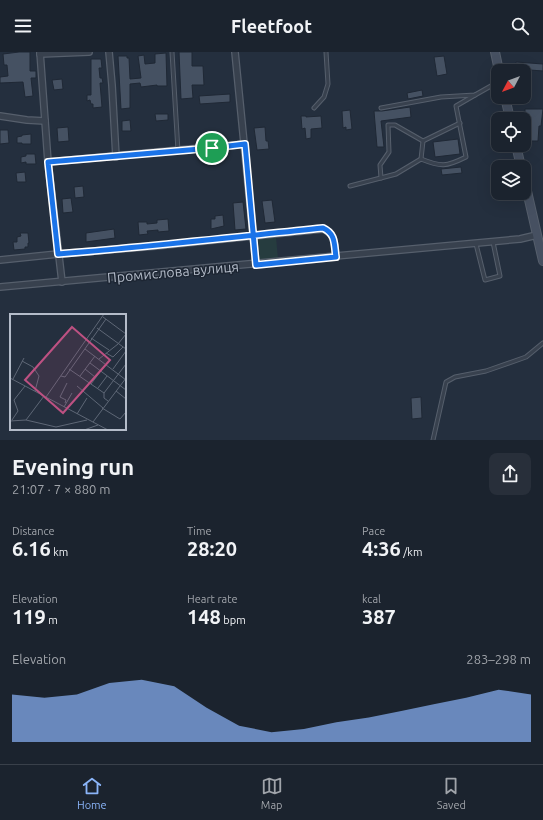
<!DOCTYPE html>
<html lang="en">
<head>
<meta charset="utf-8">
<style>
  body { margin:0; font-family:Ubuntu,sans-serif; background:#282f3a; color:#f1f3f6; height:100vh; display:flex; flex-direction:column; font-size:15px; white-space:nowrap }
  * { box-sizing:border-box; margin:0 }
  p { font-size:13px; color:#a0a4aa }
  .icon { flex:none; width:22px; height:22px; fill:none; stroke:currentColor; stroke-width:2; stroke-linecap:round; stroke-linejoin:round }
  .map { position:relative; height:388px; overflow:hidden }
  .side { display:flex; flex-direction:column; background:#1b232e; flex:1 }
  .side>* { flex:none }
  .needle { width:26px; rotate:229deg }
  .fabs { position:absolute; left:491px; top:12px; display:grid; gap:8px }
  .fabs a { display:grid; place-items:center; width:40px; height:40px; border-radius:8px; background:#1b232e; box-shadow:0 4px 16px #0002,0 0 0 1px #39404a; font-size:20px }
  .pin { position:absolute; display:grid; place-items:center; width:34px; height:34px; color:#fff; margin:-17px; border:2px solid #fff; border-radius:50%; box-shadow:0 1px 4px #0007 }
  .round { display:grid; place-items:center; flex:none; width:42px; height:42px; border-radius:8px; background:#282f3a }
  .headline { display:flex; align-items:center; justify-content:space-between; height:68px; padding:0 12px }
  h1 { font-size:22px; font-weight:700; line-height:30px }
  .stats { display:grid; grid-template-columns:repeat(3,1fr); gap:6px; height:68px; padding:4px 12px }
  .stats div { display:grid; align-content:center }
  .stats b { font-size:20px; font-weight:700 }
  .stats small { font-size:11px; font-weight:400 }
  .stats p { font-size:11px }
  .chart { height:112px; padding:8px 12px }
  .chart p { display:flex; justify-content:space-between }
  .chart svg { width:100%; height:72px; margin-top:4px; fill:#8ab4f8; opacity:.7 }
  header { display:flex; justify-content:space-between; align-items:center; height:52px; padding:0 12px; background:#1b232e; font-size:18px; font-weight:700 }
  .dock { display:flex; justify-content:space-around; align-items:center; height:56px; border-top:1px solid #39404a; background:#1b232e; font-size:11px; color:#a0a4aa }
  .dock a { display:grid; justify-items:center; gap:2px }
  .dock .active { color:#8ab4f8 }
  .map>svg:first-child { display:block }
</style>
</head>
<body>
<header><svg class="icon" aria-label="menu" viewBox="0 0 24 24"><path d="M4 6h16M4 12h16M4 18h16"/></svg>Fleetfoot<svg class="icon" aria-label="search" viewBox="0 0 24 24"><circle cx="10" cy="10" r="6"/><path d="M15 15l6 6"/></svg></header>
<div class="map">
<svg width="543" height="388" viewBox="0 0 543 388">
  <rect width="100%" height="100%" fill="#242f3e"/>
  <polygon fill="#263c3f" points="276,185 278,207 260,209 258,186"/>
  <g fill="#455162" stroke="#1f2835">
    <polygon points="19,0 30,0 30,19 36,19 36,26 31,26 33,44 25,45 23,30 0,31 0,25 8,24 7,13 4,13 3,2"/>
    <polygon points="179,0 192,0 192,14 203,14 204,33 192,33 193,46 181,47"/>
    <polygon points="166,1 167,34 157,34 157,33 141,35 140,31 130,32 130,56 121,57 118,4 127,4 127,6 129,6 130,27 141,26 138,4 144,3 145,12 155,11 155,2"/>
    <polygon points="444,4 447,22 437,24 434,5"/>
    <polygon points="91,7 101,7 102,16 99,16 100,26 102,26 103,31 100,31 102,55 93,56 93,52 91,52 90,48 87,49 87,43 91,43"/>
    <polygon points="516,10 543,12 543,19 530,18 531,38 524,38 524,18 515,17"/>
    <polygon points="62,27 63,37 54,38 52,28"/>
    <polygon points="422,38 423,44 408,47 407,41"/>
    <polygon points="230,42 230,50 200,52 199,44"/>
    <polygon points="410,55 411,65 381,69 384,95 377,95 374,59 382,59"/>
    <polygon points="525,57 543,57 541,74 539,74 538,89 529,89 529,83 527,83 528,65 525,65"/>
    <polygon points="350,58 352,77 346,78 346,75 343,76 342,59"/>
    <polygon points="155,62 168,62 168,68 156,69"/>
    <polygon points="301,64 306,64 306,65 321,64 322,76 311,77 311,86 306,87 305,76 302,77"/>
    <polygon points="130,68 131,79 122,79 122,69"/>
    <polygon points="68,75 69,89 58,90 57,76"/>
    <polygon points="265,75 266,89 268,89 269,97 257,98 254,76"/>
    <polygon points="0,78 8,78 9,91 0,92"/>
    <polygon points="31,82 31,92 22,92 22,91 17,91 17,85 22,84 22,83"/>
    <polygon points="458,87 460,102 435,105 433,90"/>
    <polygon points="26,102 35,102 36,112 26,112 26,110 21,111 21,105 26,104"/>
    <polygon points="461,115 462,121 442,123 441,117"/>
    <polygon points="25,120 26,130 17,130 16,121"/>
    <polygon points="83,134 84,145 75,146 74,135"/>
    <polygon points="71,146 73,160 63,161 62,147"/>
    <polygon points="272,148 275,170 265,171 262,149"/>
    <polygon points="243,150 246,177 235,178 233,151"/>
    <polygon points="223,163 224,174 211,177 211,167 215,167 215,164"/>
    <polygon points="168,167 169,179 158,180 158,178 147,179 148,182 139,183 138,170 147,170 147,172 157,171 157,168"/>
    <polygon points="114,177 115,186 86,190 86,181"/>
    <polygon points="20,181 28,181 29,191 28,191 28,195 25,195 25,197 14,198 13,190 17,190 17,185 21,184"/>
    <polygon points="421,345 422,366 412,367 411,346"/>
  </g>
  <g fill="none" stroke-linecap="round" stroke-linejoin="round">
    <g stroke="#565f6c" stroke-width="5">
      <g id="service">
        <polyline points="172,0 178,99"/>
        <polyline points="314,56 324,45 328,32 326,0"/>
        <polyline points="381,56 441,45 475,43 498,30"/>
        <polyline points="421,107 423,89 460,71"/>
        <polyline points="381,126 380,113 389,100 388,73 395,73 423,89"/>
        <path d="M350,134l46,-12 25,-15c20,8 25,8 45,-2l-10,-51 19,-11"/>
        <polyline points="476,192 485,228 500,224 493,190"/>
        <polyline points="433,388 446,330 455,325 486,319 526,305 543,291"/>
      </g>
    </g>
    <g stroke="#565f6c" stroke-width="8">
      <g id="minor">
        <polyline points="40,0 48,110 62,230"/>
        <polyline points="109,0 112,33 116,105"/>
        <polyline points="235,0 256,213"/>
        <polyline points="40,2 89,0"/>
        <polyline points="0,64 27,68 45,69"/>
        <polyline points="48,110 245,92"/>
        <path d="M0,208l58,-6 98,-8 167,-17c13,5 11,15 13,28"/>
        <polyline points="0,235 520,187 537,183"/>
      </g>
    </g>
    <g stroke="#565f6c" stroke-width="10">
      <g id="secondary">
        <polyline points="495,0 499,19"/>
        <polyline points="505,45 510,67"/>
        <polyline points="516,93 521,115"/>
        <polyline points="524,126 543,209"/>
      </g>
    </g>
    <use href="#service" stroke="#38414e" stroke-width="3"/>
    <use href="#minor" stroke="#38414e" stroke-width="5.5"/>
    <use href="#secondary" stroke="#465061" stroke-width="8"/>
  </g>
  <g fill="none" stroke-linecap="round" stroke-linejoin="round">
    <g stroke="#fff" stroke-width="8">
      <path id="route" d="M212,96l-164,14 10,92c89,-7 177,-17 265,-26 13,6 11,16 13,29l-80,8 -11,-121 -33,4"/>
    </g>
    <use href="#route" stroke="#1a73e8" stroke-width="5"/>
  </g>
  <g text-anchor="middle" stroke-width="3" stroke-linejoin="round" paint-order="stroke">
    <g font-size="14" fill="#b4bcc9" stroke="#1d2633">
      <text transform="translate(173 220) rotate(-5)" y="5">Промислова вулиця</text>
    </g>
  </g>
  <g transform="translate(10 262)">
    <rect width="116" height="116" fill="#242f3e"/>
    <path fill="none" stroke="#5e6776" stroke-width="1" d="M87,14l29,21M81,24l18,12M75,35l41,31M96,39l7,4 10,-10M89,45l19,-15 8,-10 -23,-17M12,47l11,6 6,9 -4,15M80,49l36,27M59,55l35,24v5l4,3M75,55l10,8M103,55l13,-18M51,62l4,1 41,-58M70,62l15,-20M0,64l98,52M3,65l11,-21M81,70l15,-20M67,72l26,22M88,74l9,-12M106,77l10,8M94,79l22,-29M36,83l58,-83M55,89l1,-3 -6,-3 7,-14M54,93l8,-14M92,94l18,11 6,-7M67,100l10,-16M2,106l6,-9 -4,-11 11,-14M16,106l18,-24M0,107l16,-1 30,7 31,-7M83,108l33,-44M74,116l14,-5"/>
    <path fill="#bd5182" fill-opacity="0.15" stroke="#bd5182" stroke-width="2" d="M62,13l38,33 -47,53 -38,-33z"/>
    <rect width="116" height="116" fill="none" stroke="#b4bcc9" stroke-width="2"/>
  </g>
</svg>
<div class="fabs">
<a><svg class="needle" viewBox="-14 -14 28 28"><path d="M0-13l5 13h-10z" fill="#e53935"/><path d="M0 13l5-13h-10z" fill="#a0a4aa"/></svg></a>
<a><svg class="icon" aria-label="locate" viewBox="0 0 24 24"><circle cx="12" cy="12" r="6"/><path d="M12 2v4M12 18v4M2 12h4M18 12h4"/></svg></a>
<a><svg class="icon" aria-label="layers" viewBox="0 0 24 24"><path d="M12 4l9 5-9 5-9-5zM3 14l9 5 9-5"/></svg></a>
</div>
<div class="pin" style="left:212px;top:96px;background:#1e9e55"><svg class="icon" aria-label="arrive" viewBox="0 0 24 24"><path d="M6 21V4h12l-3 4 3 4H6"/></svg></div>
</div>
<section class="side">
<div class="headline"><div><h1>Evening run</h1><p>21:07 · 7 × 880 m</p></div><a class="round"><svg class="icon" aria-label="share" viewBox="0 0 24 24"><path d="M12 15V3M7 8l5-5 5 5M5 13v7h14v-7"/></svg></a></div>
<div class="stats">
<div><p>Distance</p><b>6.16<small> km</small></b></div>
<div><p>Time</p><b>28:20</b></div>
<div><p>Pace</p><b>4:36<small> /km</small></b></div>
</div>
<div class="stats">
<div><p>Elevation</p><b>119<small> m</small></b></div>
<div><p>Heart rate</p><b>148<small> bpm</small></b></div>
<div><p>kcal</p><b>387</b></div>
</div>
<div class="chart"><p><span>Elevation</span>283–298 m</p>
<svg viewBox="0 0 160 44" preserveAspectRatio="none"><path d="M0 44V15L10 17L20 15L30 8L40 6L50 10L60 23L70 34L80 38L90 36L100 32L110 29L120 25L130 21L140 17L150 12L160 15V44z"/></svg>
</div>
</section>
<nav class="dock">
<a class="active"><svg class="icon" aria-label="home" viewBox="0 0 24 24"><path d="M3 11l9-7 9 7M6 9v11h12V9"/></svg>Home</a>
<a><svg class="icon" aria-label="map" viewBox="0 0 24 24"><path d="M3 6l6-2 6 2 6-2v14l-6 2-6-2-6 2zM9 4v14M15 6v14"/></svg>Map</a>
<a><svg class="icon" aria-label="saved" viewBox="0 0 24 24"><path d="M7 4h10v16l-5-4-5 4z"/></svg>Saved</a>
</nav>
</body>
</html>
